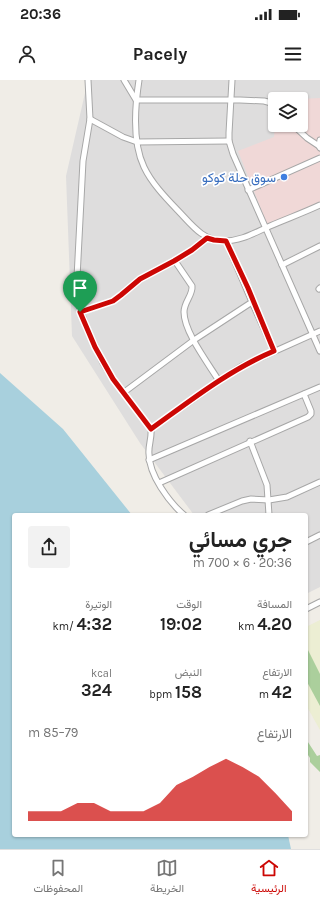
<!DOCTYPE html>
<html lang="ar">
<head>
<meta charset="utf-8">
<style>
  body { margin:0; font-family:Karla,Vazirmatn,sans-serif; background:#f2f2f2; color:#222; direction:rtl; height:100vh; display:flex; flex-direction:column; font-size:15px; white-space:nowrap }
  * { box-sizing:border-box; margin:0 }
  p { font-size:13px; color:#767676 }
  .icon { flex:none; width:22px; height:22px; fill:none; stroke:currentColor; stroke-width:2; stroke-linecap:round; stroke-linejoin:round }
  .map { position:relative; flex:1; overflow:hidden; direction:ltr }
  .sheet { position:absolute; left:12px; top:433px; width:296px; height:324px; display:flex; flex-direction:column; background:#fff; border-radius:4px; box-shadow:0 1px 3px #0004; direction:rtl }
  .sheet>* { flex:none }
  .tools { position:absolute; left:268px; top:12px; display:grid; gap:8px }
  .tools a { display:grid; place-items:center; width:40px; height:40px; border-radius:4px; background:#fff; box-shadow:0 1px 3px #0004; font-size:20px }
  .pin { position:absolute; display:grid; place-items:center; width:34px; height:34px; color:#fff; margin:-41px -17px; border-radius:50% 50% 50% 0; rotate:-45deg; box-shadow:0 0 4px #0007 }
  .pin .icon { rotate:45deg }
  .round { display:grid; place-items:center; flex:none; width:42px; height:42px; border-radius:4px; background:#f2f2f2 }
  .summary { display:flex; align-items:center; justify-content:space-between; height:68px; padding:0 16px }
  h1 { font-size:22px; font-weight:700; line-height:30px }
  .stats { display:grid; grid-template-columns:repeat(3,1fr); gap:6px; height:68px; padding:4px 16px }
  .stats div { display:grid; align-content:center }
  .stats b { font-size:17px; font-weight:700 }
  .stats small { font-size:11px; font-weight:400 }
  .stats p { font-size:11px }
  .chart { height:112px; padding:8px 16px }
  .chart p { display:flex; justify-content:space-between }
  .chart svg { width:100%; height:72px; margin-top:4px; fill:#cc0704; opacity:.7 }
  .status { display:flex; justify-content:space-between; align-items:center; height:28px; padding:0 20px; background:#fff; direction:ltr }
  .status svg { height:11px; fill:currentColor }
  header { display:flex; justify-content:space-between; align-items:center; height:52px; padding:0 16px; background:#fff; font-size:18px; font-weight:700 }
  .dock { display:flex; justify-content:space-around; align-items:center; height:56px; border-top:1px solid #e0e0e0; background:#fff; font-size:11px; color:#767676 }
  .dock a { display:grid; justify-items:center; gap:2px }
  .dock .selected { color:#cc0704 }
  .map>svg:first-child { display:block }
</style>
</head>
<body>
<div class="status"><b>20:36</b><svg viewBox="0 0 49 12"><path d="M0 12V9h3v3zM5 12V6h3v6zM10 12V3h3v9zM15 12V0h3v12zM26 1h20v11H26zM47 4h2v5h-2z"/></svg></div>
<header><svg class="icon" aria-label="menu" viewBox="0 0 24 24"><path d="M4 6h16M4 12h16M4 18h16"/></svg>Pacely<svg class="icon" aria-label="person" viewBox="0 0 24 24"><circle cx="12" cy="8" r="4"/><path d="M4 21q1-7 8-7t8 7"/></svg></header>
<div class="map">
<svg width="320" height="769" viewBox="0 0 320 769">
  <rect width="100%" height="100%" fill="#f0ede7"/>
  <path fill="#dedddd" fill-rule="evenodd" d="M88,0h232v507l-14,7v-79h-112l-54,-72 -68,-107 -6,-160zM275,19h26v26h-26z"/>
  <polygon fill="#f0d8d7" points="320,18 320,123 267,144 238,71 274,57 275,45 301,45 301,19 299,19"/>
  <polygon fill="#eceed3" points="320,540 320,650 306,625 306,547"/>
  <g fill="#abcf9c">
    <polygon points="306,566 320,594 320,626 306,600"/>
    <polygon points="306,659 317,676 320,675 320,692 310,682 310,678 306,672"/>
  </g>
  <polygon fill="#a8d0dd" points="0,293 63,349 132,435 14,435 14,755 288,755 291,769 0,769"/>
  <g fill="none" stroke-linecap="round" stroke-linejoin="round">
    <g stroke="#a7a7a7" stroke-width="7">
      <g id="street">
        <path d="M88,0l2,39 -7,42 -7,136 11,32 16,34 10,16 38,50c1,9 -3,17 -2,25 0,21 20,48 35,61"/>
        <polyline points="124,0 136,20 240,20 264,21 275,24"/>
        <path d="M139,0c-4,26 -7,62 5,87 9,19 26,35 40,50 11,12 22,24 40,24 17,0 30,-8 46,-15 16,-7 33,-13 50,-21"/>
        <polyline points="232,0 229,53 229,61 233,74 320,271"/>
        <polyline points="90,39 123,57 137,62 229,61"/>
        <polyline points="293,45 307,58 319,66"/>
        <polyline points="320,60 319,66 320,68"/>
        <polyline points="248,110 320,78"/>
        <polyline points="226,161 252,222"/>
        <path d="M175,181l17,25c1,9 -8,16 -8,26 0,20 24,51 35,69"/>
        <polyline points="282,185 320,166"/>
        <polyline points="319,209 320,208"/>
        <polyline points="80,232 113,221 121,215 140,199 175,181 192,170 207,158"/>
        <polyline points="123,313 194,260 252,222 274,271"/>
        <polyline points="151,349 219,301 242,286 320,251"/>
        <polyline points="250,361 267,405 269,435"/>
        <polyline points="149,380 320,307"/>
        <polyline points="159,403 308,337 311,334 311,331 304,314"/>
        <polyline points="208,435 242,421 251,419 269,420 287,417 320,402"/>
        <polyline points="306,462 320,455"/>
        <polyline points="306,529 320,522"/>
      </g>
    </g>
    <use href="#street" stroke="#fff" stroke-width="5"/>
  </g>
  <g fill="none" stroke-linecap="round" stroke-linejoin="round">
    <g stroke="#fff" stroke-width="8">
      <path id="route" d="M207,158l7,2 12,1 22,47 26,63c-45,19 -84,50 -123,78l-38,-50 -18,-32 -15,-35 33,-11 8,-6 19,-16 34,-18 18,-11z"/>
    </g>
    <use href="#route" stroke="#cc0704" stroke-width="5"/>
  </g>
  <circle fill="#3f7fe0" stroke="#fff" stroke-width="1.5" cx="284" cy="97" r="4"/>
  <g text-anchor="middle" stroke-width="3.5" stroke-linejoin="round" paint-order="stroke">
    <g font-size="13" fill="#366cbe" stroke="#fff" text-anchor="end">
      <text x="276" y="102">سوق حلة كوكو</text>
    </g>
  </g>
</svg>
<div class="tools">
<a><svg class="icon" aria-label="layers" viewBox="0 0 24 24"><path d="M12 4l9 5-9 5-9-5zM3 14l9 5 9-5"/></svg></a>
</div>
<div class="pin" style="left:80px;top:232px;background:#1e9e55"><svg class="icon" aria-label="arrive" viewBox="0 0 24 24"><path d="M6 21V4h12l-3 4 3 4H6"/></svg></div>
<section class="sheet">
<div class="summary"><div><h1>جري مسائي</h1><p>20:36 · 6 × 700 m</p></div><a class="round"><svg class="icon" aria-label="share" viewBox="0 0 24 24"><path d="M12 15V3M7 8l5-5 5 5M5 13v7h14v-7"/></svg></a></div>
<div class="stats">
<div><p>المسافة</p><b>4.20<small> km</small></b></div>
<div><p>الوقت</p><b>19:02</b></div>
<div><p>الوتيرة</p><b>4:32<small> /km</small></b></div>
</div>
<div class="stats">
<div><p>الارتفاع</p><b>42<small> m</small></b></div>
<div><p>النبض</p><b>158<small> bpm</small></b></div>
<div><p>kcal</p><b>324</b></div>
</div>
<div class="chart"><p><span>الارتفاع</span>79–85 m</p>
<svg viewBox="0 0 160 44" preserveAspectRatio="none"><path d="M0 44V38L10 38L20 38L30 33L40 33L50 38L60 38L70 38L80 33L90 22L100 17L110 11L120 6L130 11L140 17L150 27L160 38V44z"/></svg>
</div>
</section>
</div>
<nav class="dock">
<a class="selected"><svg class="icon" aria-label="home" viewBox="0 0 24 24"><path d="M3 11l9-7 9 7M6 9v11h12V9"/></svg>الرئيسية</a>
<a><svg class="icon" aria-label="map" viewBox="0 0 24 24"><path d="M3 6l6-2 6 2 6-2v14l-6 2-6-2-6 2zM9 4v14M15 6v14"/></svg>الخريطة</a>
<a><svg class="icon" aria-label="saved" viewBox="0 0 24 24"><path d="M7 4h10v16l-5-4-5 4z"/></svg>المحفوظات</a>
</nav>
</body>
</html>
